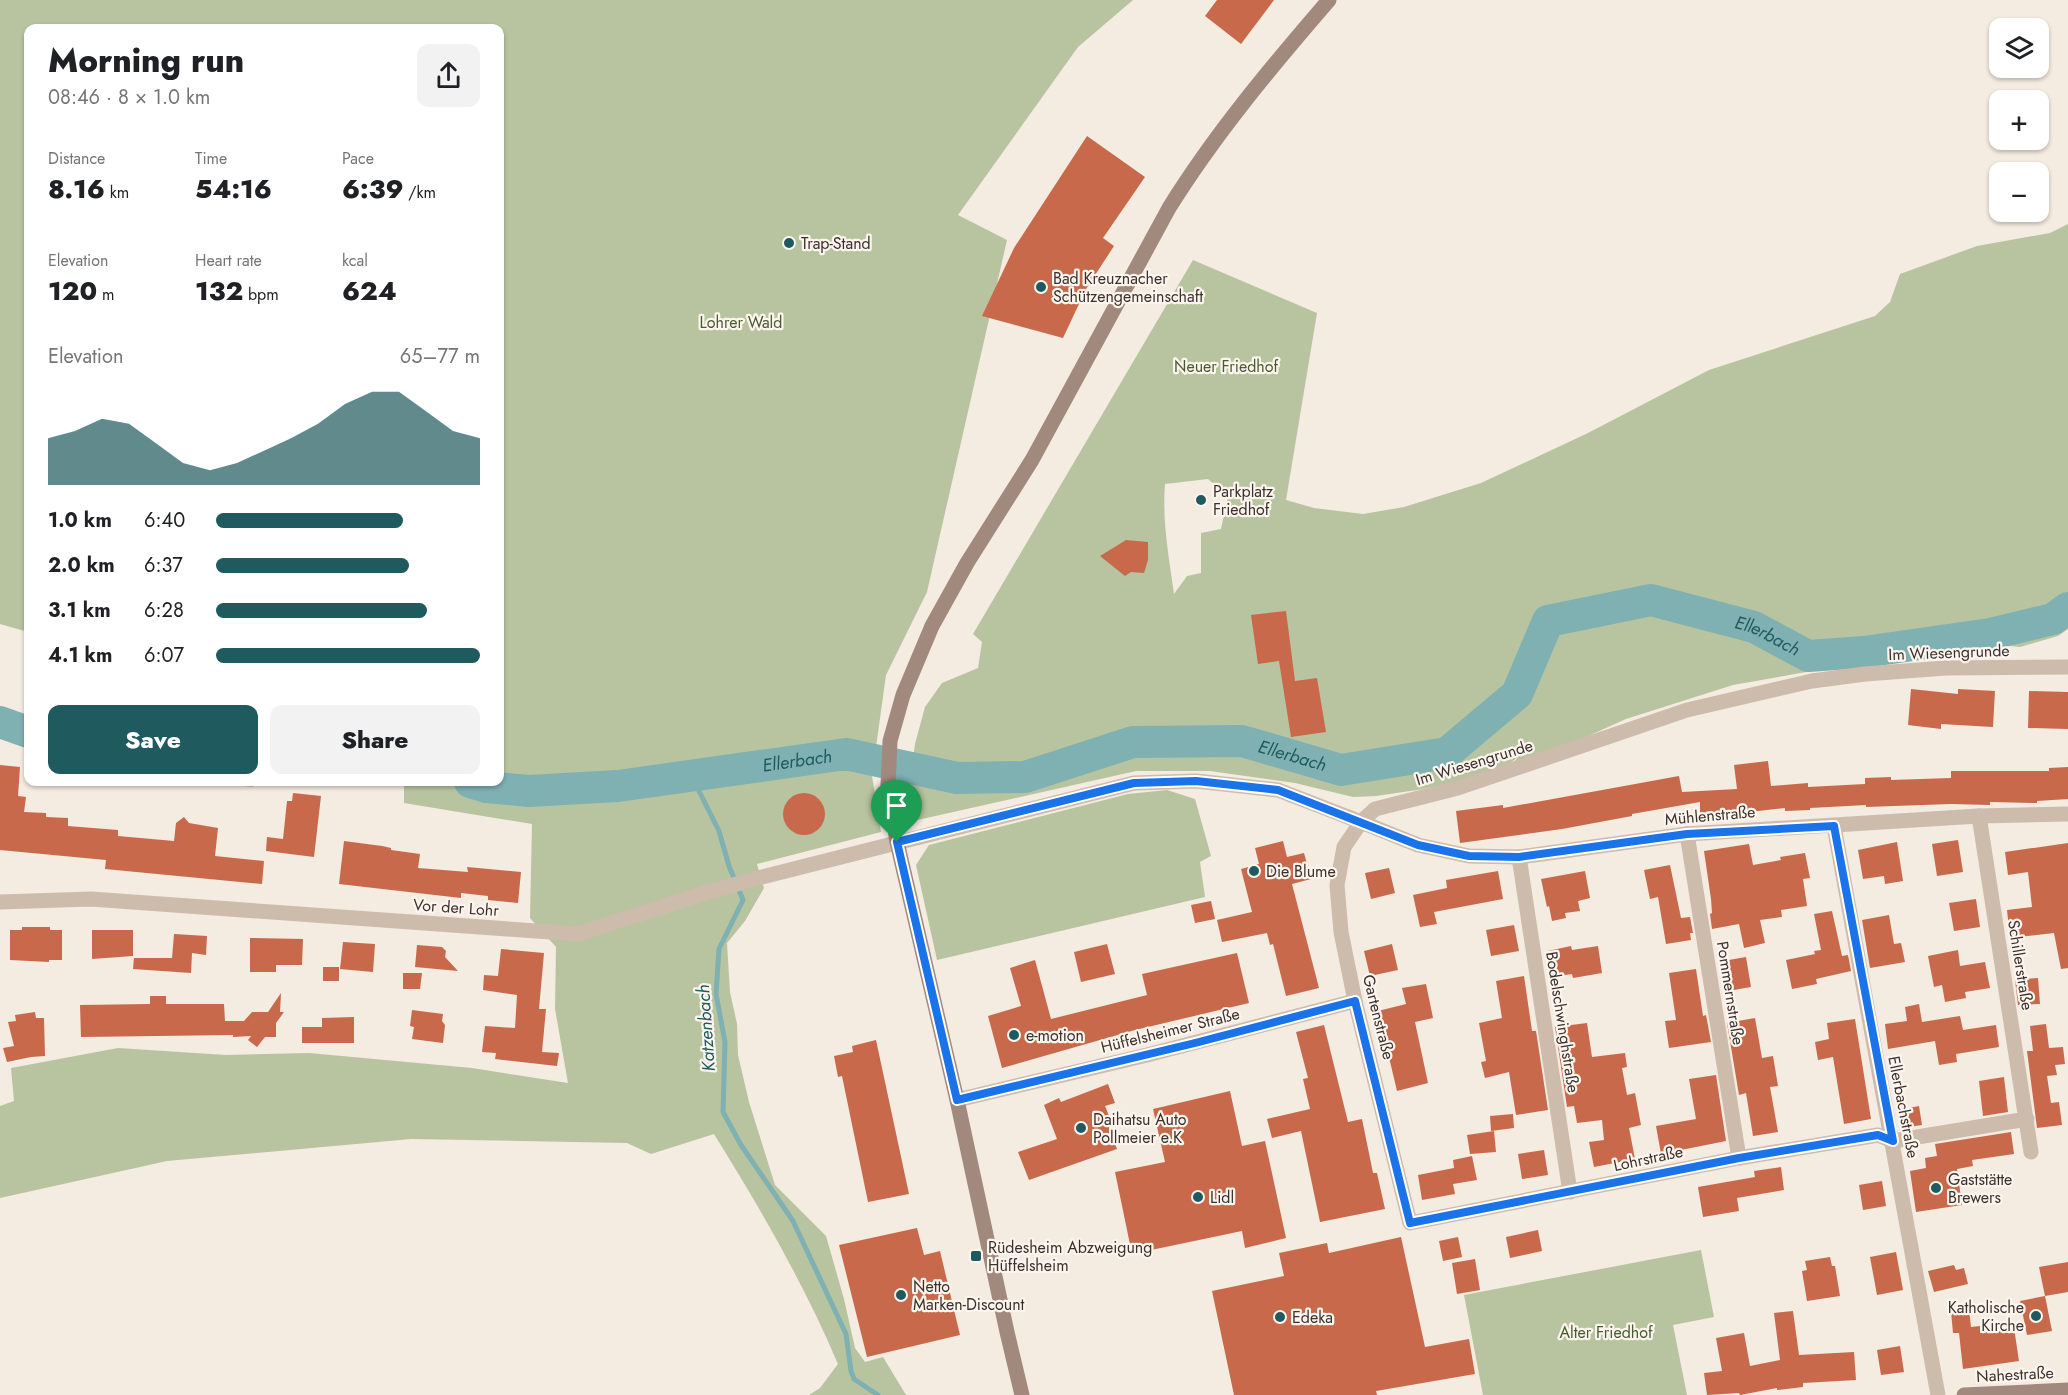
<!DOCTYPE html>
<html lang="en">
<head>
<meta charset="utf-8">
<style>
  body { margin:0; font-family:Jost,sans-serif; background:#f2f2f2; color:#202124; height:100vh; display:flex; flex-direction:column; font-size:22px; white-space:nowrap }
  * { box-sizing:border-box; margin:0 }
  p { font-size:20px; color:#757577 }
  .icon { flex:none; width:33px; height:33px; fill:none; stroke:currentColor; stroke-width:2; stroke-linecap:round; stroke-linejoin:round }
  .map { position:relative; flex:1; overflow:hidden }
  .panel { position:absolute; left:24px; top:24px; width:480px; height:762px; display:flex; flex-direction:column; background:#fff; border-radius:12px; box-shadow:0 2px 4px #0004 }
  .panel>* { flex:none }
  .buttons { position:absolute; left:1989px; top:18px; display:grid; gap:12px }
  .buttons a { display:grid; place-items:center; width:60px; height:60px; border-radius:12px; background:#fff; box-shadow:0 2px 4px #0004; font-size:30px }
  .pin { position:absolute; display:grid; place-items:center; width:51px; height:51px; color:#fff; margin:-62px -26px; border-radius:50% 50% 50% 0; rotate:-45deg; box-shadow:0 0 6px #0007 }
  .pin .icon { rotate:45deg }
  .round { display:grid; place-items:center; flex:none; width:63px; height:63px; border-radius:12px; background:#f2f2f2 }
  .headline { display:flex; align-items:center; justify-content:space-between; height:102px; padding:0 24px }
  h1 { font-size:33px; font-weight:800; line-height:45px }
  .figures { display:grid; grid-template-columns:repeat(3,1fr); gap:9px; height:102px; padding:6px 24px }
  .figures div { display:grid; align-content:center }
  .figures b { font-size:26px; font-weight:800 }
  .figures small { font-size:16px; font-weight:400 }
  .figures p { font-size:16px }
  .chart { height:168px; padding:12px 24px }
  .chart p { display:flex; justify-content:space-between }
  .chart svg { width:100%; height:108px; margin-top:6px; fill:#1f5a5e; opacity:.7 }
  .primary-button { display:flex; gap:12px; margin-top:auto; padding:12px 24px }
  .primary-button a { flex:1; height:69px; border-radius:12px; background:#1f5a5e; color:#fff; font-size:24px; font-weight:800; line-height:69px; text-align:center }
  .primary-button a+a { background:#f2f2f2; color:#202124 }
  ul { padding:0 24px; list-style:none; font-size:20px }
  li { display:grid; grid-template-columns:96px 72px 1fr; align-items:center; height:45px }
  li i { height:15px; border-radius:8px; background:#1f5a5e }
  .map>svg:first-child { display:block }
</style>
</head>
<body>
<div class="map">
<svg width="2068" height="1395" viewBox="0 0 2068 1395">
  <rect width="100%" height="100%" fill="#f4ebe1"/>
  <g fill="#b8c4a0" fill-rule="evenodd">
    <path d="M0,0h1133l-55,47 -120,168 49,25 -80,352 -41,83 -14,101 9,56 -124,32 7,24 -19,33 -18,22 3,49 7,32 1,31 11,47 26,83 51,51 18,63 11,49 10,14 18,-5 23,38h-97l11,-7 18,-24c-34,-80 -78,-156 -124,-230l-63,20 -24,-11 -216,-4 -244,22 -167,37v-92l14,-5 -3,-33 107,-20 108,7 83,-2 163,15 96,15 -13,-74 1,-62 -26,-29 2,-94 -128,-21v-21h96v-754h-472v604l-28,-8z"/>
    <path d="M2068,224v405l-10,7 -38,11 -46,-5 -93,14 -41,10 -107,19 -107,34 -120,54 12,-16 -23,18 -78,15 -41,6 -23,1 -58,-14 -85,-12h-74l-223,50 -4,-31 6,-46 10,-37 17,-24 36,-15 4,-26 -9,-8 220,-374 124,53 -31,187 28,8 49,6 41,-7 77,-24 107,-50 121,-63 166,-54 15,-14 10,-28 77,-28 73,-13zM1208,479l20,17 -7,33 -20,4v40l-14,3 -13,18c-5,-37 -12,-72 -9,-110z"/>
    <polygon points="205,782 255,782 253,787"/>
    <polygon points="1167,790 1195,799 1211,856 1200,862 1205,897 937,960 916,865 929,845 1128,794"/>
    <polygon points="1701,1250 1714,1317 1673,1325 1687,1395 1483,1395 1464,1295"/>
  </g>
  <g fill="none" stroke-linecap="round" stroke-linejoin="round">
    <polyline stroke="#7fb0b2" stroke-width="5" points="691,775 719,831 729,866 743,900 719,949 716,994 725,1042 723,1112 741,1145 793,1221 846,1334 851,1371 854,1379 878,1395"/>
    <g stroke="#7fb0b2" stroke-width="32">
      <polyline points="0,722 28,732"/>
      <path id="s1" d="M470,782l16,5 43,4 89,-5 228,-32 111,24 68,-1 108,-35 109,-1 99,29 106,-17 70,-59 31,-73 103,-21 103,27 54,29 56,-4 126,-18 63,-15 15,-11"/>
    </g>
  </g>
  <g fill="#c8694b">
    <polygon points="1217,0 1274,0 1241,44 1205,16"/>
    <polygon points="1087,136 1145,177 1103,238 1114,246 1086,289 1063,338 982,316 1014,248"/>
    <polygon points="1126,540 1148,542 1148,560 1144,573 1131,572 1125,576 1100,556"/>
    <polygon points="1286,611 1295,681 1317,678 1326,732 1291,737 1279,661 1258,664 1251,615"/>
    <polygon points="1911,689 1958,694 1958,689 1995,691 1993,727 1941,724 1941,729 1908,725"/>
    <polygon points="2029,691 2068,692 2068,729 2028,728"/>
    <polygon points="1768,761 1771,786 1808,783 1808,787 1865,784 1865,778 1891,777 1891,780 1951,778 1951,771 2049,771 2049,768 2068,767 2068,799 2037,801 2037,803 1990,802 1990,805 1951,804 1866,807 1866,805 1810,808 1810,810 1785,811 1785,808 1732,814 1700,816 1700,802 1632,814 1632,816 1562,829 1460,843 1456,811 1503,805 1503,808 1679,776 1682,792 1737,789 1734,765"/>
    <polygon points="0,765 20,767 18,796 26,797 24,812 46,813 46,817 68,818 68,826 118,830 118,836 174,841 176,823 184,817 189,823 218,828 215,856 264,861 262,884 105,869 106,860 0,850"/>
    <circle cx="804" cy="814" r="21"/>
    <polygon points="293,793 321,796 314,857 266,851 267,837 283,839 287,801 292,801"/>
    <polygon points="1958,840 1963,872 1937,876 1932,844"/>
    <polygon points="344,841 382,846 391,848 391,850 420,854 418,868 468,872 467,867 521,872 518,903 488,900 488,896 461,893 461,898 339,884"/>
    <polygon points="1283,841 1287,857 1304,853 1311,879 1292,884 1319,988 1286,996 1273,944 1270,945 1267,933 1222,942 1217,920 1252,912 1241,869 1259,864 1255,848"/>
    <polygon points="1897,842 1903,881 1885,884 1884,876 1863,879 1858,850"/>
    <polygon points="2068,843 2068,968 2061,969 2054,933 2010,938 2007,910 2032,907 2028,872 2008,875 2005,852"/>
    <polygon points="1749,844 1753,865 1781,860 1780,857 1805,853 1810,878 1803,879 1807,906 1781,910 1782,917 1760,920 1765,943 1744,948 1739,924 1712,929 1710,914 1712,913 1711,899 1704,851"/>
    <polygon points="1670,865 1681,918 1690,917 1693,933 1690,933 1691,940 1666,944 1658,897 1650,899 1644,870"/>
    <polygon points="1389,868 1395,893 1371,899 1365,873"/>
    <polygon points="1498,871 1503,899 1434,912 1437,924 1420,927 1413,895 1447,888 1446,880"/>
    <polygon points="1585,871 1590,898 1578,901 1580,911 1565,913 1566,918 1552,921 1549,906 1547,907 1541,879"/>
    <polygon points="1976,899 1980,927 1954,931 1949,903"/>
    <polygon points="1211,901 1215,919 1195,923 1191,905"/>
    <polygon points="1832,911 1842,956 1848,955 1851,971 1816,979 1817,984 1792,989 1786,960 1815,954 1814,951 1821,950 1814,914"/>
    <polygon points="1889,915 1894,944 1901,943 1905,962 1870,968 1862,920"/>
    <polygon points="1514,925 1519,951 1491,956 1486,930"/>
    <polygon points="22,927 50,927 50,930 62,930 62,960 49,960 49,962 10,960 10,930 22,930"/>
    <polygon points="92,930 133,930 133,956 92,959"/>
    <polygon points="174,934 207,936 206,955 192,953 191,973 133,969 134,958 172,958"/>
    <polygon points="250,938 303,939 302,965 276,965 276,972 250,972"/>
    <polygon points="343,942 375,944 373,972 340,969"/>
    <polygon points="1107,944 1115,974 1081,982 1074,952"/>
    <polygon points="1392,944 1398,970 1370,976 1364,951"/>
    <polygon points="417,945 442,947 446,951 445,957 458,971 415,967"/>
    <polygon points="1571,946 1572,950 1598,946 1602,973 1573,978 1572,974 1552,977 1548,951"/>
    <polygon points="501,949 544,953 539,1009 546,1009 542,1052 559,1053 557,1066 495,1059 496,1053 482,1052 485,1026 515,1028 517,995 483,990 484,975 498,976"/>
    <polygon points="1958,950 1960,966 1985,962 1990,988 1965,992 1966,998 1945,1002 1942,985 1934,987 1928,956"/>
    <polygon points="1237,953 1249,1003 1135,1030 1002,1068 988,1016 1021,1006 1010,968 1035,960 1051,1019 1147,995 1142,974"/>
    <polygon points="1746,957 1751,987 1728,991 1723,961"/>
    <rect x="323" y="967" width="16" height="14"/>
    <polygon points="1696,969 1703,1016 1706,1015 1711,1042 1669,1048 1665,1021 1676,1020 1669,973"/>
    <polygon points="403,973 422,973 420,989 403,989"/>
    <polygon points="1524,976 1532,1031 1536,1031 1548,1110 1516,1115 1509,1072 1485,1078 1481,1062 1486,1061 1479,1023 1502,1018 1496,981"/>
    <polygon points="2038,978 2040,1004 2018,1005 2015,980"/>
    <polygon points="1426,984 1433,1018 1415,1022 1428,1083 1397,1091 1378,1011 1406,1004 1402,988"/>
    <polygon points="281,993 280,1012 284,1012 276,1023 276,1037 265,1037 257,1047 248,1040 251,1036 233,1037 233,1035 81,1037 80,1005 150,1004 150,996 166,996 166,1004 224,1004 225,1021 244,1021 252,1012 268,1012"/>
    <polygon points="1919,1004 1922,1022 1960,1016 1963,1030 1996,1025 1999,1047 1956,1054 1957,1062 1939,1065 1935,1041 1888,1049 1885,1024 1907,1021 1905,1007"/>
    <polygon points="412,1010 443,1014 442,1021 445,1025 443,1043 412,1039 414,1027 410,1026"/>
    <polygon points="35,1012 36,1018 44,1018 45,1056 31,1057 7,1062 3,1048 14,1046 8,1022 16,1021 15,1015"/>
    <polygon points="354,1017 354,1043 302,1043 302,1027 322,1027 322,1018"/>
    <polygon points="1755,1018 1762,1058 1773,1056 1778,1086 1770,1087 1778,1132 1753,1136 1746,1093 1739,1095 1727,1023"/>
    <polygon points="1855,1019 1871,1119 1844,1124 1833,1057 1818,1060 1815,1042 1829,1039 1827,1023"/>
    <polygon points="1587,1023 1592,1057 1625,1053 1627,1067 1622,1068 1627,1095 1635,1093 1641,1125 1629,1128 1635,1159 1594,1167 1589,1142 1604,1140 1602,1120 1577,1123 1574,1106 1567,1107 1555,1027"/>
    <polygon points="2046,1024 2049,1048 2063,1047 2065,1064 2055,1065 2057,1075 2047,1076 2051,1103 2059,1102 2062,1125 2037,1128 2027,1051 2033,1051 2030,1026"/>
    <polygon points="1324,1025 1348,1122 1362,1119 1373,1173 1377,1173 1385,1209 1320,1222 1301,1131 1272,1138 1267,1119 1310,1109 1303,1079 1308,1078 1296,1032"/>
    <polygon points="876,1040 909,1194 868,1202 842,1076 838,1077 834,1056 853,1052 852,1046"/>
    <polygon points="1716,1075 1726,1141 1661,1154 1656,1126 1696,1119 1689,1079"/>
    <polygon points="2004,1077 2008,1112 1983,1116 1979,1081"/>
    <polygon points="1108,1084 1115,1103 1105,1106 1110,1118 1106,1120 1117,1149 1029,1180 1018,1152 1057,1139 1044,1105 1059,1098 1061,1102"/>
    <polygon points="1230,1091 1242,1146 1265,1141 1286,1238 1245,1248 1242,1231 1132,1254 1115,1172 1165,1162 1153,1109"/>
    <polygon points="1919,1106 1922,1125 1901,1128 1898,1110"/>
    <polygon points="1513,1114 1514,1128 1491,1131 1490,1116"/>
    <polygon points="1494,1131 1496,1152 1470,1154 1467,1135"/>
    <polygon points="2011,1132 2014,1154 1972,1160 1973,1166 1957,1169 1962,1205 1916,1212 1910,1171 1926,1168 1925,1158 1937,1156 1935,1144"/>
    <polygon points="1544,1150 1548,1175 1522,1179 1518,1154"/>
    <polygon points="1472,1156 1477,1180 1453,1184 1455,1194 1422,1200 1418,1175 1454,1168 1453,1160"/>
    <polygon points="1781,1167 1784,1190 1737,1198 1739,1211 1703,1217 1698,1187 1755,1177 1754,1171"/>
    <polygon points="1882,1181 1886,1206 1863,1210 1859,1185"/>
    <polygon points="917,1228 924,1255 940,1251 960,1335 867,1357 839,1245"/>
    <polygon points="1538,1230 1542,1251 1510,1258 1506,1237"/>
    <polygon points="1401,1237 1425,1347 1469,1339 1475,1374 1376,1391 1377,1395 1234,1395 1212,1291 1284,1276 1279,1253 1327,1243 1329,1253"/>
    <polygon points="1458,1237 1462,1257 1443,1261 1439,1241"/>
    <polygon points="1896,1252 1903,1290 1877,1295 1870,1257"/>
    <polygon points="1830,1257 1832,1266 1835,1266 1840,1296 1807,1301 1802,1271 1807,1270 1805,1261"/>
    <polygon points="1475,1259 1480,1290 1457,1294 1452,1263"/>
    <polygon points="2068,1262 2068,1292 2045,1296 2039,1267"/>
    <polygon points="1954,1265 1956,1270 1964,1268 1968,1284 1934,1292 1928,1271"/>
    <polygon points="2045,1296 2052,1331 2027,1335 2020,1301"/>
    <polygon points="1969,1309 1971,1327 1980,1326 1980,1333 2014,1328 2019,1361 1963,1369 1959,1333 1953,1333 1951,1311"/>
    <polygon points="1793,1311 1799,1355 1854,1352 1856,1380 1803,1383 1803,1387 1777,1390 1777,1388 1740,1395 1739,1393 1707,1395 1704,1373 1722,1371 1716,1338 1744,1333 1750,1366 1780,1360 1774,1313"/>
    <polygon points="1900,1346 1904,1372 1881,1375 1877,1350"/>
  </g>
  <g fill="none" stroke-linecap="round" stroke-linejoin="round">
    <g stroke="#cdbbac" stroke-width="15">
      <polyline points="1979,816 2031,1152"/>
      <polyline points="1834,826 1938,1395"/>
      <polyline points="1687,834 1739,1158"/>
      <polyline points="1519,857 1570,1192"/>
      <polyline points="0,902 91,899 578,934 705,893 758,878 1134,783 1196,781 1278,790 1361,822 1375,809 1458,788 1687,710 1812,681 1865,674 1946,668 2068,667"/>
      <polyline points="957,1100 1147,1055 1355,1001"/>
      <polyline points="2027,1119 1893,1141 1878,1135 1739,1158 1410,1223 1355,1001 1341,932 1337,885 1344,847 1361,822 1418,845 1469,856 1519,857 1687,834 1979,816 2068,814"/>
    </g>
    <g stroke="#a18a7d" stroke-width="15">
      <path d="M1022,1395l-15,-63 -50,-232 -60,-258 -9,-57 2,-44 13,-46 29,-69 35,-63 65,-103 137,-252c46,-74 103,-142 160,-208"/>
      <polyline points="1964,1395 2068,1390"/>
    </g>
  </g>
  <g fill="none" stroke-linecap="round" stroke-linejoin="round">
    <g stroke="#fff" stroke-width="12">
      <polygon id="route" points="1196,781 1278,790 1418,845 1469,856 1519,857 1687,834 1834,826 1893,1141 1878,1135 1739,1158 1410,1223 1355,1001 1195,1043 957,1100 897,842 1134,783"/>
    </g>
    <use href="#route" stroke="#1a73e8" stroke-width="8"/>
  </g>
  <g fill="#1f5a5e" stroke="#fbf5ee" stroke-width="2">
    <circle cx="789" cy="243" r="6"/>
    <circle cx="1041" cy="287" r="6"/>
    <circle cx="1201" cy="500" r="6"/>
    <circle cx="1254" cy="871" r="6"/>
    <circle cx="1014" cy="1035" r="6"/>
    <circle cx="1081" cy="1128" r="6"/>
    <circle cx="1936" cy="1188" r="6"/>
    <circle cx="1198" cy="1197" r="6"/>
    <rect x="970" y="1250" width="12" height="12" rx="3"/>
    <circle cx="901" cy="1295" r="6"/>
    <circle cx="2036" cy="1316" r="6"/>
    <circle cx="1280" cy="1317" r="6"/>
  </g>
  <g text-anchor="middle" stroke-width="4.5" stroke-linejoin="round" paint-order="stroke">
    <g font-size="16" fill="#3b302b" stroke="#fbf5ee" text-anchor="start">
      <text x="801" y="249">Trap-Stand</text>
      <text x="1053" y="284">Bad Kreuznacher<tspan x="1053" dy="18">Schützengemeinschaft</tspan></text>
      <text x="1213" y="497">Parkplatz<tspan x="1213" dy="18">Friedhof</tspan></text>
      <text x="1266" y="877">Die Blume</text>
      <text x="1026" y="1041">e-motion</text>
      <text x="1093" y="1125">Daihatsu Auto<tspan x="1093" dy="18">Pollmeier e.K</tspan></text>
      <text x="1948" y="1185">Gaststätte<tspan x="1948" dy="18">Brewers</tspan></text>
      <text x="1210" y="1203">Lidl</text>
      <text x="988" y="1253">Rüdesheim Abzweigung<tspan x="988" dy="18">Hüffelsheim</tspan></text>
      <text x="913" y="1292">Netto<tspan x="913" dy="18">Marken-Discount</tspan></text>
      <text x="2024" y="1313" text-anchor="end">Katholische<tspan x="2024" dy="18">Kirche</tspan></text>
      <text x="1292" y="1323">Edeka</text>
    </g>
    <g font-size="16" fill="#4a5a2e" stroke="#fbf5ee">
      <text x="741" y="328">Lohrer Wald</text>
      <text x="1226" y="372">Neuer Friedhof</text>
      <text x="1606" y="1338">Alter Friedhof</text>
    </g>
    <g font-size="16" fill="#3b302b" stroke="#fbf5ee">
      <text transform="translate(1949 652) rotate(-2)" y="6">Im Wiesengrunde</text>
      <text transform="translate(1474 762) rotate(-17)" y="6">Im Wiesengrunde</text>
      <text transform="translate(1710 815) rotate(-5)" y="6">Mühlenstraße</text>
      <text transform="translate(456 907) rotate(4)" y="6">Vor der Lohr</text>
      <text transform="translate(2021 965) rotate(81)" y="6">Schillerstraße</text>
      <text transform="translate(1731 993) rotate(81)" y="6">Pommernstraße</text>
      <text transform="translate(1379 1017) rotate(76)" y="6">Gartenstraße</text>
      <text transform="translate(1563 1022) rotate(81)" y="6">Bodelschwinghstraße</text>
      <text transform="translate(1170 1030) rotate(-14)" y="6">Hüffelsheimer Straße</text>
      <text transform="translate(1904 1107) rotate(79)" y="6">Ellerbachstraße</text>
      <text transform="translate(1648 1158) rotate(-12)" y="6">Lohrstraße</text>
      <text transform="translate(2015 1374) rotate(-3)" y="6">Nahestraße</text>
    </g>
    <g font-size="18" font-style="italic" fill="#1f5a5e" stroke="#fbf5ee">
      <text dy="6" stroke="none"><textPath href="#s1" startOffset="1392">Ellerbach</textPath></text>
      <text dy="6" stroke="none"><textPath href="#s1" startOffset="836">Ellerbach</textPath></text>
      <text dy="6" stroke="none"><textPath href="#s1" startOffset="330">Ellerbach</textPath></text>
      <text transform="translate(706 1028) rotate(-94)" y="6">Katzenbach</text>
    </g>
  </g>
</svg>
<div class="buttons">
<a><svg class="icon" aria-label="layers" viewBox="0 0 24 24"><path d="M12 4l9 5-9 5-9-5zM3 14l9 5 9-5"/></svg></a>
<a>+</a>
<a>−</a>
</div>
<div class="pin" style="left:897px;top:842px;background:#1e9e55"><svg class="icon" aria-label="arrive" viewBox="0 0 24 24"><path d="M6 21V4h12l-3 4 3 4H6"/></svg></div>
<section class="panel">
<div class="headline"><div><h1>Morning run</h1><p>08:46 · 8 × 1.0 km</p></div><a class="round"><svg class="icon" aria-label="share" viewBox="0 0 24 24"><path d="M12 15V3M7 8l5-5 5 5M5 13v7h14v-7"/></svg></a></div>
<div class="figures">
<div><p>Distance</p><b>8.16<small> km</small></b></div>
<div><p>Time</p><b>54:16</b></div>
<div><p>Pace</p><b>6:39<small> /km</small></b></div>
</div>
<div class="figures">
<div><p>Elevation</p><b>120<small> m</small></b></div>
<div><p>Heart rate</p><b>132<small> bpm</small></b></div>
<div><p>kcal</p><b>624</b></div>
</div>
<div class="chart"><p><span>Elevation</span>65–77 m</p>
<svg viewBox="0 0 160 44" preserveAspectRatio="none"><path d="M0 44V25L10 22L20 17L30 19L40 27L50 35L60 38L70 35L80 30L90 25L100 19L110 11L120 6L130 6L140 14L150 22L160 25V44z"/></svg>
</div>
<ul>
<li><b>1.0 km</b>6:40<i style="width:71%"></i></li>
<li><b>2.0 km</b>6:37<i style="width:73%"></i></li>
<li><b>3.1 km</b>6:28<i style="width:80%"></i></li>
<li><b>4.1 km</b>6:07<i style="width:100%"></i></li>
</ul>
<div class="primary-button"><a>Save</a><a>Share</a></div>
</section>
</div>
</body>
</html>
